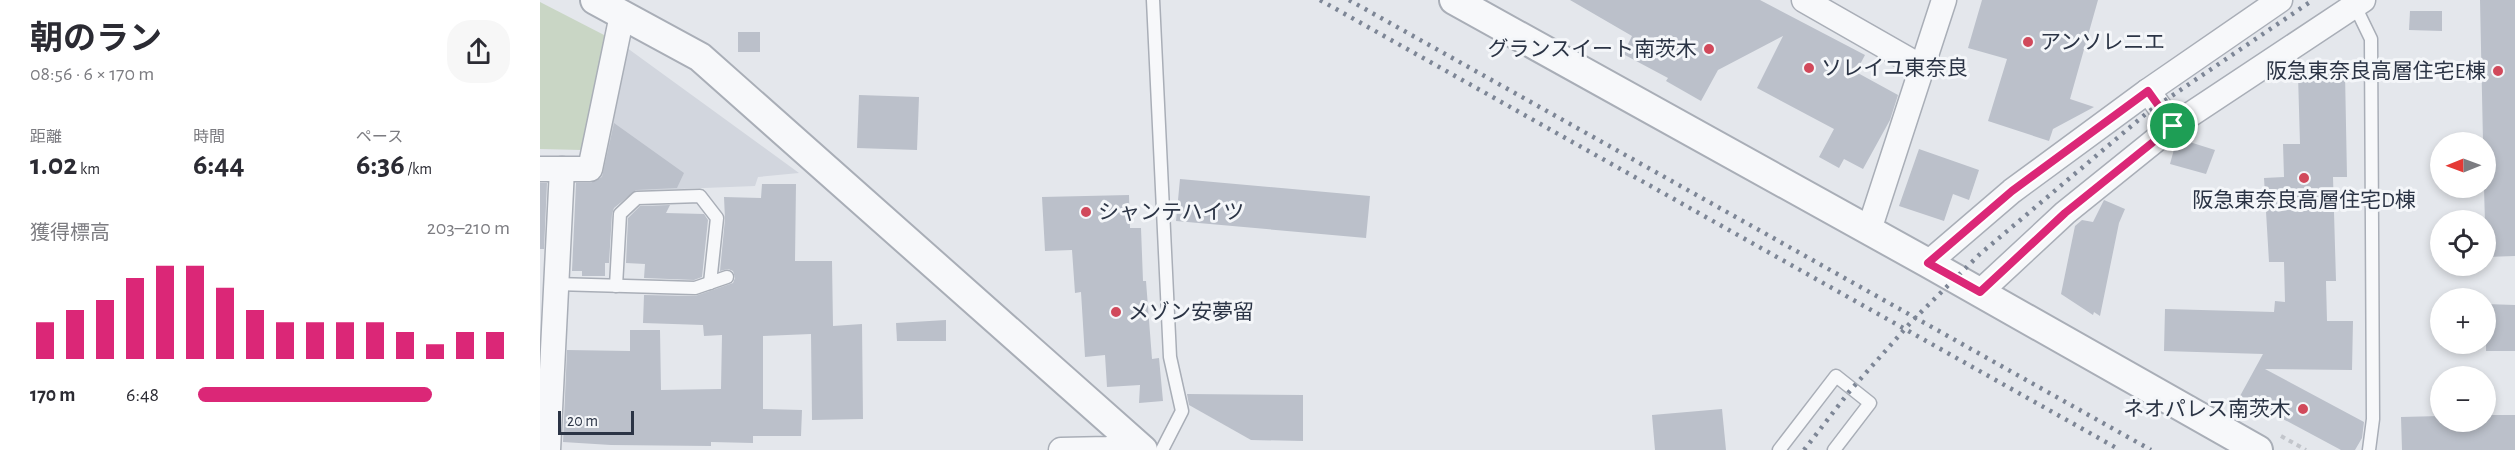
<!DOCTYPE html>
<html lang="ja">
<head>
<meta charset="utf-8">
<style>
  body { margin:0; font-family:"Alegreya Sans","Noto Sans JP",sans-serif; background:#f7f7f7; color:#2b2b33; height:100vh; display:flex; flex-direction:column; font-size:22px; white-space:nowrap }
  * { box-sizing:border-box; margin:0 }
  p { font-size:20px; color:#7c7c81 }
  .icon { flex:none; width:33px; height:33px; fill:none; stroke:currentColor; stroke-width:2; stroke-linecap:round; stroke-linejoin:round }
  .map { position:relative; flex:1; overflow:hidden }
  .drawer { display:flex; flex-direction:column; background:#fff; width:540px }
  .drawer>* { flex:none }
  .needle { width:39px; rotate:269deg }
  .fabs { position:absolute; left:1890px; top:132px; display:grid; gap:12px }
  .fabs a { display:grid; place-items:center; width:66px; height:66px; border-radius:50%; background:#fff; box-shadow:0 3px 9px #0003; font-size:30px }
  .scale { position:absolute; left:18px; bottom:15px; width:76px; box-sizing:border-box; padding-left:6px; border:3px solid #2b3445; border-top:0; font-size:16px; line-height:21px; white-space:nowrap; color:#2b3445; -webkit-text-stroke:4px #f4f6f9; paint-order:stroke }
  .pin { position:absolute; display:grid; place-items:center; width:51px; height:51px; color:#fff; margin:-26px; border:3px solid #fff; border-radius:50%; box-shadow:0 2px 6px #0007 }
  .round { display:grid; place-items:center; flex:none; width:63px; height:63px; border-radius:24px; background:#f7f7f7 }
  .summary { display:flex; align-items:center; justify-content:space-between; height:102px; padding:0 30px }
  h1 { font-size:33px; font-weight:700; line-height:45px }
  .figures { display:grid; grid-template-columns:repeat(3,1fr); gap:9px; height:102px; padding:6px 30px }
  .figures div { display:grid; align-content:center }
  .figures b { font-size:30px; font-weight:700 }
  .figures small { font-size:16px; font-weight:400 }
  .figures p { font-size:16px }
  .chart { height:168px; padding:12px 30px }
  .chart p { display:flex; justify-content:space-between }
  .chart svg { width:100%; height:108px; margin-top:6px; stroke:#db2777; stroke-width:6 }
  ul { padding:0 30px; list-style:none; font-size:20px }
  li { display:grid; grid-template-columns:96px 72px 1fr; align-items:center; height:45px }
  li i { height:15px; border-radius:8px; background:#db2777 }
  main { display:flex; flex:1; min-height:0 }
  .map>svg:first-child { display:block }
</style>
</head>
<body>
<main>
<section class="drawer">
<div class="summary"><div><h1>朝のラン</h1><p>08:56 · 6 × 170 m</p></div><a class="round"><svg class="icon" aria-label="share" viewBox="0 0 24 24"><path d="M12 15V3M7 8l5-5 5 5M5 13v7h14v-7"/></svg></a></div>
<div class="figures">
<div><p>距離</p><b>1.02<small> km</small></b></div>
<div><p>時間</p><b>6:44</b></div>
<div><p>ペース</p><b>6:36<small> /km</small></b></div>
</div>
<div class="chart"><p><span>獲得標高</span>203–210 m</p>
<svg viewBox="0 0 160 44" preserveAspectRatio="none"><path d="M5 44V29M15 44V24M25 44V20M35 44V11M45 44V6M55 44V6M65 44V15M75 44V24M85 44V29M95 44V29M105 44V29M115 44V29M125 44V33M135 44V38M145 44V33M155 44V33"/></svg>
</div>
<ul>
<li><b>170 m</b>6:48<i style="width:75%"></i></li>
</ul>
</section>
<div class="map">
<svg width="1975" height="450" viewBox="0 0 1975 450">
  <rect width="100%" height="100%" fill="#e4e7ec"/>
  <polygon fill="#d2d6de" points="83,45 259,173 218,177 215,186 36,193 36,171"/>
  <polygon fill="#c9d6c5" points="0,2 66,36 42,150 0,149"/>
  <g fill="#bbc0ca">
    <polygon points="1030,0 1220,0 1325,55 1316,72 1358,95 1350,120 1323,169 1304,159 1299,168 1279,157 1294,129 1217,88 1243,36 1178,70 1161,101 1126,81 1128,78 1083,54 1092,36"/>
    <polygon points="1442,0 1558,0 1530,99 1554,107 1513,129 1509,141 1448,121 1467,59 1428,48"/>
    <polygon points="1940,0 1975,0 1975,256 1946,257 1944,188 1946,188 1946,142 1943,142"/>
    <polygon points="1870,11 1902,11 1902,31 1869,30"/>
    <rect x="198" y="32" width="22" height="20"/>
    <polygon points="1805,73 1807,177 1793,177 1796,281 1786,281 1787,321 1813,321 1812,370 1725,369 1824,422 1822,438 1815,450 1801,450 1700,396 1723,354 1624,351 1625,309 1734,312 1735,301 1745,302 1744,262 1729,262 1724,178 1744,177 1743,144 1760,144 1758,75"/>
    <polygon points="319,95 379,97 377,150 317,148"/>
    <polygon points="74,123 144,173 137,188 96,190 74,208 72,214 69,263 65,263 65,276 42,276 42,271 32,271 36,183 51,183 62,177"/>
    <polygon points="1640,139 1675,150 1666,174 1630,164 1636,142"/>
    <polygon points="1379,149 1439,170 1429,200 1413,194 1404,221 1359,206"/>
    <polygon points="640,179 830,196 826,238 636,221"/>
    <polygon points="0,183 7,183 4,249 0,249"/>
    <polygon points="222,184 256,184 255,261 292,261 293,326 322,324 323,419 272,420 271,334 223,336 223,409 262,410 261,436 213,436 213,443 171,442 171,446 71,445 23,442 27,350 90,351 90,330 120,330 121,390 181,389 182,335 164,336 163,325 103,323 104,295 155,296 193,283 195,278 193,271 188,269 180,271 185,219 184,197 221,198"/>
    <polygon points="589,195 590,228 601,228 603,281 606,281 612,359 619,358 623,401 599,403 600,385 567,387 565,355 545,357 541,292 535,293 532,250 505,251 502,197"/>
    <polygon points="1564,200 1585,209 1579,223 1560,316 1554,312 1553,315 1521,294 1535,226 1542,220 1553,222"/>
    <polygon points="130,205 126,213 164,214 168,220 162,277 154,280 104,278 105,264 86,263 88,218 100,206"/>
    <polygon points="1946,304 1975,305 1975,351 1946,351"/>
    <polygon points="406,320 406,341 357,341 356,323"/>
    <polygon points="647,394 763,395 763,441 711,440 649,405"/>
    <polygon points="1182,409 1186,450 1115,450 1112,415"/>
    <polygon points="1946,415 1975,415 1975,450 1862,450 1861,417 1900,416 1900,422 1946,422"/>
  </g>
  <g fill="none" stroke-linecap="round" stroke-linejoin="round">
    <g stroke="#a9aeb7" stroke-width="15">
      <g id="service">
        <polyline points="613,0 630,357 642,411 622,450"/>
        <polyline points="1815,6 1831,39 1833,419 1829,450"/>
        <polyline points="16,284 155,288 187,277"/>
        <polyline points="76,286 80,214 97,198 160,196 177,218 170,283"/>
        <polyline points="1239,450 1296,376 1330,403 1294,450"/>
      </g>
    </g>
    <g stroke="#a9aeb7" stroke-width="27">
      <g id="minor">
        <polyline points="1264,0 1383,68"/>
        <polyline points="1608,91 1633,126"/>
        <polyline points="0,169 22,169 8,450"/>
        <polyline points="22,169 50,169 82,15"/>
        <polyline points="1329,230 1404,0"/>
        <polyline points="1388,263 1472,191 1608,91 1740,0"/>
        <polyline points="1440,292 1525,213 1633,126 1823,0"/>
        <polyline points="521,450 568,449 594,442"/>
      </g>
    </g>
    <g stroke="#a9aeb7" stroke-width="32">
      <g id="tertiary">
        <polyline points="55,0 160,57 603,450"/>
        <polyline points="914,0 1388,263 1718,450"/>
      </g>
    </g>
    <polyline stroke="#c2c5cb" stroke-width="4" stroke-dasharray="4.5 4.5" stroke-linecap="butt" points="1741,436 1766,450"/>
    <use href="#service" stroke="#f7f8fa" stroke-width="12"/>
    <use href="#minor" stroke="#f7f8fa" stroke-width="24"/>
    <use href="#tertiary" stroke="#f7f8fa" stroke-width="28"/>
    <g stroke="#7d8696" stroke-width="4.5" stroke-dasharray="3 6" stroke-linecap="butt">
      <polyline points="780,0 1580,450"/>
      <polyline points="809,0 1611,450"/>
      <polyline points="1264,450 1309,392 1371,322 1440,254 1608,112 1773,0"/>
    </g>
  </g>
  <g fill="none" stroke-linecap="round" stroke-linejoin="round">
    <g stroke="#fff" stroke-width="12">
      <polygon id="route" points="1608,91 1633,126 1525,213 1440,292 1388,263 1472,191"/>
    </g>
    <use href="#route" stroke="#db2777" stroke-width="8"/>
  </g>
  <g fill="#d1495b" stroke="#f4f6f9" stroke-width="2">
    <circle cx="1488" cy="42" r="6"/>
    <circle cx="1169" cy="49" r="6"/>
    <circle cx="1269" cy="68" r="6"/>
    <circle cx="1958" cy="71" r="6"/>
    <circle cx="1764" cy="178" r="6"/>
    <circle cx="546" cy="212" r="6"/>
    <circle cx="576" cy="312" r="6"/>
    <circle cx="1763" cy="409" r="6"/>
  </g>
  <g text-anchor="middle" stroke-width="6" stroke-linejoin="round" paint-order="stroke">
    <g font-size="21" fill="#2b3445" stroke="#f4f6f9" text-anchor="start">
      <text x="1500" y="49">アンソレニエ</text>
      <text x="1157" y="56" text-anchor="end">グランスイート南茨木</text>
      <text x="1281" y="75">ソレイユ東奈良</text>
      <text x="1946" y="78" text-anchor="end">阪急東奈良高層住宅E棟</text>
      <text x="1764" y="207" text-anchor="middle">阪急東奈良高層住宅D棟</text>
      <text x="558" y="219">シャンテハイツ</text>
      <text x="588" y="319">メゾン安夢留</text>
      <text x="1751" y="416" text-anchor="end">ネオパレス南茨木</text>
    </g>
  </g>
</svg>
<div class="fabs">
<a><svg class="needle" viewBox="-14 -14 28 28"><path d="M0-13l5 13h-10z" fill="#e53935"/><path d="M0 13l5-13h-10z" fill="#7c7c81"/></svg></a>
<a><svg class="icon" aria-label="locate" viewBox="0 0 24 24"><circle cx="12" cy="12" r="6"/><path d="M12 2v4M12 18v4M2 12h4M18 12h4"/></svg></a>
<a>+</a>
<a>−</a>
</div>
<div class="scale">20 m</div>
<div class="pin" style="left:1633px;top:126px;background:#1e9e55"><svg class="icon" aria-label="arrive" viewBox="0 0 24 24"><path d="M6 21V4h12l-3 4 3 4H6"/></svg></div>
</div>
</main>
</body>
</html>
